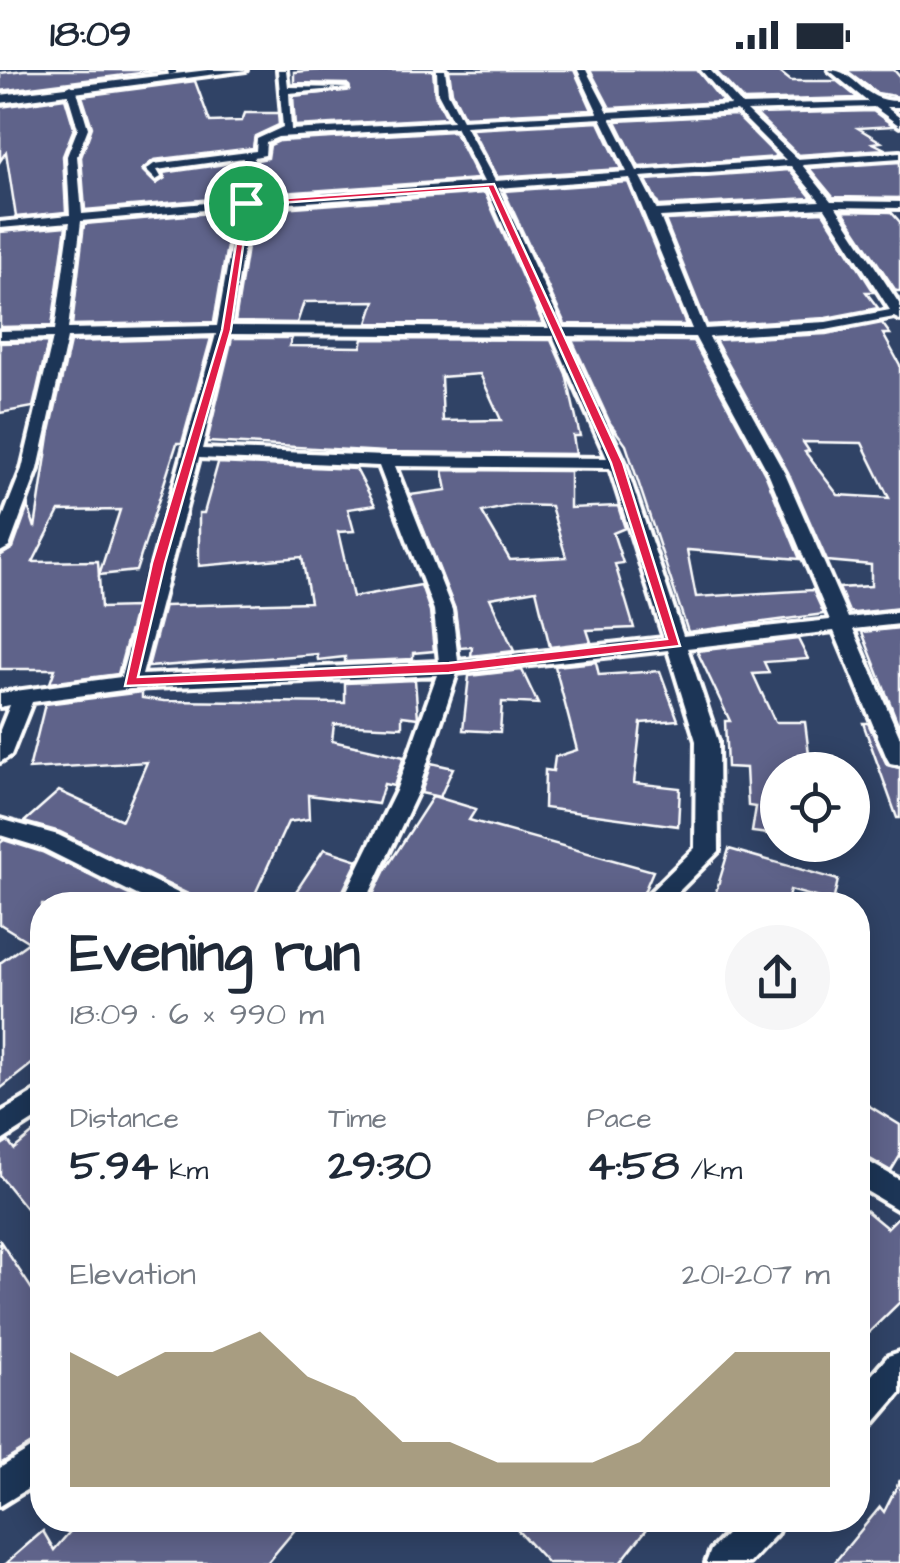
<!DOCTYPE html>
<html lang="en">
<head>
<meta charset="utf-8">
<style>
  body { margin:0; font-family:"Architects Daughter",sans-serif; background:#f6f6f7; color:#1f2937; height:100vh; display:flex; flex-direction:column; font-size:38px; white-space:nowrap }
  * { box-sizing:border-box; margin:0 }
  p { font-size:32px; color:#747a83 }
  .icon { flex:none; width:55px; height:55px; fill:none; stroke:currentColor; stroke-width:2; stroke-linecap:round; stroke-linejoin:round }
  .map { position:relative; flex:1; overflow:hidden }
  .sheet { position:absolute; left:30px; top:822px; width:840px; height:640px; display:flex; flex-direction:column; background:#fff; border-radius:40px; box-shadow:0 5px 25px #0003 }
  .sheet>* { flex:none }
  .fabs { position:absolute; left:760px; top:682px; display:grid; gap:20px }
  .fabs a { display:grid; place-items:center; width:110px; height:110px; border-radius:50%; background:#fff; box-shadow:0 5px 25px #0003; font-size:50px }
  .pin { position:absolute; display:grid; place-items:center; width:85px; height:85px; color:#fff; margin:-42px; border:5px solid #fff; border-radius:50%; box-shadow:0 2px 10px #0007 }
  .round { display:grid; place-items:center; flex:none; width:105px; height:105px; border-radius:52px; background:#f6f6f7 }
  .overview { display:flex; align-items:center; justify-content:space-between; height:170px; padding:0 40px }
  h1 { font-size:55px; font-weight:700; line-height:75px }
  .figures { display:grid; grid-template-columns:repeat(3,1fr); gap:15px; height:170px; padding:10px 40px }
  .figures div { display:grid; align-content:center }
  .figures b { font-size:42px; font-weight:700 }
  .figures small { font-size:28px; font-weight:400 }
  .figures p { font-size:28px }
  .chart { height:280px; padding:20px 40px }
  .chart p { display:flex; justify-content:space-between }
  .chart svg { width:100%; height:180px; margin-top:10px; fill:#84754c; opacity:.7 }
  .status { display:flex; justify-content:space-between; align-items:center; height:70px; padding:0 50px; background:#fff; direction:ltr }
  .status svg { height:28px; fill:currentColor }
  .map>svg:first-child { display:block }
</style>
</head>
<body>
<div class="status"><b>18:09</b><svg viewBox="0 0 49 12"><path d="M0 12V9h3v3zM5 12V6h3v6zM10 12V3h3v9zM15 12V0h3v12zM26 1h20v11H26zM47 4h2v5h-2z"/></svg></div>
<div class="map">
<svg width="900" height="1493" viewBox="0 0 900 1493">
  <rect width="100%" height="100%" fill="#304366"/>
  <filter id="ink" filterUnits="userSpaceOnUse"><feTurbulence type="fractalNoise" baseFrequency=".01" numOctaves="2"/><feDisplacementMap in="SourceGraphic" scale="20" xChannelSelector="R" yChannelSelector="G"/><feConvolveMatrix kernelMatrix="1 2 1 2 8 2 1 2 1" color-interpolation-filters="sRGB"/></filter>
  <g filter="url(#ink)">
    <g fill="#5e648a" stroke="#fff" stroke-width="2.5" fill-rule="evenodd">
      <polygon points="24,0 164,0 0,21 0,3"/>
      <polygon points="318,0 433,0 435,25 447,48 295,56 293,26 350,20 347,14 294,13 294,2"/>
      <polygon points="449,0 574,0 592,40 464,46 452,22"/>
      <polygon points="590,0 697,0 723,32 610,38"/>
      <polygon points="715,0 777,0 791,11 837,11 858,28 744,31"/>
      <polygon points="846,0 894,0 900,7 900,27 877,23"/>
      <polygon points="195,11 210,52 242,51 245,43 278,43 279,55 255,66 253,78 154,90 142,100 156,114 165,108 163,103 239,92 236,127 85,140 81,87 92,57 82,26"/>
      <polygon points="65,28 74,58 63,86 66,142 16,147 6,82 0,91 0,37"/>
      <polygon points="873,41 894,56 858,58 881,72 873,73 885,79 798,85 756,44"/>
      <polygon points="736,45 778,87 639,97 616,51"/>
      <polygon points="599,52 621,99 497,107 471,59"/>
      <polygon points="454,61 478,109 254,125 257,90 268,88 270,75 279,71"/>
      <polygon points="900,92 900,128 833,127 809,98"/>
      <polygon points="789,100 812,128 659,136 646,110"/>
      <polygon points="628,112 686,255 565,254 504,121"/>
      <polygon points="485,123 543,254 368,253 375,231 304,232 297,253 235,252 253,140"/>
      <polygon points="233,141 214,252 72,255 84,154"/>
      <polygon points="843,141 891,142 900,152 900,221 896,221"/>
      <polygon points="823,142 874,222 866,222 878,238 826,248 707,255 665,150"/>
      <polygon points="66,156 52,256 0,257 0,162"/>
      <path d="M882,253l8,11h-7l17,31v243l-45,5 -6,-1 -10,-24 32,-2v-21l-44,-4 -39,-89 -73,-132 111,-6zM803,372l59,1 27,55 -51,-3 -33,-43 4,-1z"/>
      <polygon points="211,268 182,373 177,373 136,501 99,505 120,440 59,441 33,492 98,491 101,538 136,537 118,604 50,613 55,599 0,599 0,486 13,478 28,436 35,458 49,366 70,272"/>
      <path d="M232,268h60l-3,8 72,1 2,-8 188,1 15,34 14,62h-7l3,18 -191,-2 -178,-10zM480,304l21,46 -58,1 -2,-44z"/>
      <polygon points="572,270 693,271 766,406 800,489 687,480 696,527 813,520 824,544 688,562 626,375 610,353"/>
      <polygon points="48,272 33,337 0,343 0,273"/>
      <polygon points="218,393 356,399 375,435 348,439 354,461 338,462 353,527 421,515 430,541 434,581 413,583 413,589 345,592 345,587 318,590 317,584 148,597 164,536 310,532 302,487 199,496 199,443 204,443"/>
      <path d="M443,400l127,1v37l48,-2 7,22 -12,5 10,30 -8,1 19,64 -47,2 4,12 -41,5 -14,-57 -46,8 24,53 -43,5 1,-9 -12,1 -5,-39 -45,-114 37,-5zM515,435l36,1 15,51 -56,3 -28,-48z"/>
      <polygon points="900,558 900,659 862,562"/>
      <polygon points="798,569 808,589 764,592 769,603 753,604 775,652 805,652 811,700 778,700 778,765 752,762 756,737 748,736 746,698 727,697 725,651 730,651 697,581"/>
      <polygon points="596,592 599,605 660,601 678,650 641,653 634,713 680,718 678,756 544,738 545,700 553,701 555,687 577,680 555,596"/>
      <polygon points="522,600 538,634 502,632 500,662 463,660 469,606"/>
      <polygon points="415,610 418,648 402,646 402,657 334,654 332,671 404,687 394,716 384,714 378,734 308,725 309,749 288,752 250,835 195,835 190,825 60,762 24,752 59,721 122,750 147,692 29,699 45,634 142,622 142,628 164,631 345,633 345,613"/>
      <polygon points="863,653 868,653 887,695 900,698 900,748 897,748"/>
      <polygon points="431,693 453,698 440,727 421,723"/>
      <polygon points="433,726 476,739 469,750 653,801 644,822 633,835 368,835 385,800"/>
      <polygon points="4,770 42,782 149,835 42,835 42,986 0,1019 0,893 29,872 0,854 0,773"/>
      <polygon points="324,779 358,790 336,835 287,835"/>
      <polygon points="729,779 838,810 833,832 790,820 786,835 712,835"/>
      <polygon points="858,1029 900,1055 900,1086 891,1101 858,1082"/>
      <polygon points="42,1056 42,1158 0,1106 0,1076 8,1071 14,1079"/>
      <polygon points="858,1134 887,1158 900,1145 900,1232 858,1273"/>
      <polygon points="0,1171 33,1221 42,1214 42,1368 0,1394"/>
      <polygon points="900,1410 900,1493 834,1493 880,1437 884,1442"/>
      <polygon points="80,1450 303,1450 267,1493 6,1493 43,1461 54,1480"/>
      <polygon points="508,1450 654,1450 620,1493 548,1493"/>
    </g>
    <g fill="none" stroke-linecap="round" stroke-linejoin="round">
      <g stroke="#fff" stroke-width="8">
        <g id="minor">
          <polygon points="168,0 176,0 176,3 169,5"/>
          <path d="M278,0h8l2,17 59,1 -58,5 2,37 162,-9 -15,-28 -1,-23h8l3,23 14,27 136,-7 -20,-43h8l22,42 123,-7 -30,-35h9l32,35 126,-3 -39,-32c28,0 31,32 71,31v6h-14l14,11v8l-26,-19 -127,4 50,48 103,-7v6l-98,7 29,36 69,1v6l-64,-1 64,98v15l-6,-3 -68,13 -117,7 76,137 63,144 52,-6v12l-47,5 47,109v27l-10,-2 -3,-5 -53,-127 -147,17 31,93 1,110 -54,54h-28l58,-57 1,-107 -28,-91 -211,23 -39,118 -54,114h-24l56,-114 41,-116 -307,14 -98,13 -21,53 -11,7v-32l10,-25 -10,2v-14l121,-16 95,-343 -149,4 -29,131 -29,78 -9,5v-27l22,-56 31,-131 -53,1v-8l55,-1 15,-108 -70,6v-6l70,-7 -3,-59 11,-28 -12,-40 5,-3 5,3 12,40 -11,28 5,58 157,-14 4,-42 -86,12 4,7 -5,3 -10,-10 8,-6 102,-13 1,-12 26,-12zM737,41l49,49 -149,11 -27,-53zM601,48l26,54 -132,9 -30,-55zM456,57l28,55 -234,17 4,-42 11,-2 1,-13 12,-5zM791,96l29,35 -163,9 -17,-33zM630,108l62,151 -129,-1 -65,-140zM487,119l62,139 -318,-2 19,-120zM238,137l-21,119 -149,3 13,-108zM825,138l65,102 -64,12 -121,7 -45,-112zM229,264l324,2 54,122 -222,-2 -183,-7zM566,266l129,1 74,137 61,146 -147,16 -58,-173zM199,388l180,8 55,144 5,52 -297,13zM395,396l215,2 54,170 -206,23 -6,-51z"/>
          <polygon points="0,749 58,765 188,828 191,835 157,835 43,778 0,765"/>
          <polygon points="42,1018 42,1045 0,1072 0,1043"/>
          <polygon points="858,1086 900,1110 900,1141 858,1116"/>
          <polygon points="900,1282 900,1323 870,1358 858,1363 858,1321 888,1286"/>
          <polygon points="42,1372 42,1410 0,1436 0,1398"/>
          <polygon points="740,1450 782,1450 777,1463 749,1493 706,1493 711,1480"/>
        </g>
      </g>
      <g stroke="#fff" stroke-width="8">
        <polygon id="secondary" points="208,0 246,0 0,33 0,25"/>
      </g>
      <use href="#minor" fill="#1d3557" fill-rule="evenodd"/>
      <use href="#secondary" fill="#1d3557" fill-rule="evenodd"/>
    </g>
  </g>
  <path fill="#e11d48" stroke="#fff" stroke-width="2.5" fill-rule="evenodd" d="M494,114l129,279 57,183 -231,27 -324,13 27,-123 70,-233 21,-129zM488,118l123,275 56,176 -218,24 -311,14 27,-114 66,-233 18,-125z"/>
</svg>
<div class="fabs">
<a><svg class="icon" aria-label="locate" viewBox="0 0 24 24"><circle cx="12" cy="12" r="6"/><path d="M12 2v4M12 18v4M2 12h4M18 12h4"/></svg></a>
</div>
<div class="pin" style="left:246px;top:133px;background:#1e9e55"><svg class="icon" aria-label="arrive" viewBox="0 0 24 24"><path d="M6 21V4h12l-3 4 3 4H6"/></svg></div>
<section class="sheet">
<div class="overview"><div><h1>Evening run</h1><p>18:09 · 6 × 990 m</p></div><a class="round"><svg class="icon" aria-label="share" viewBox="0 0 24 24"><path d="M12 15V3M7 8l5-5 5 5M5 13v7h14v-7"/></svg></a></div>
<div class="figures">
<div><p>Distance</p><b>5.94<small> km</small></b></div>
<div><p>Time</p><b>29:30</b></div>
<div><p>Pace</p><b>4:58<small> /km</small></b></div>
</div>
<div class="chart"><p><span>Elevation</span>201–207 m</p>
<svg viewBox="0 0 160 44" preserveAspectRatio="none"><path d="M0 44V11L10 17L20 11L30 11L40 6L50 17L60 22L70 33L80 33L90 38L100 38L110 38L120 33L130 22L140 11L150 11L160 11V44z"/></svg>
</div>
</section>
</div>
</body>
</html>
